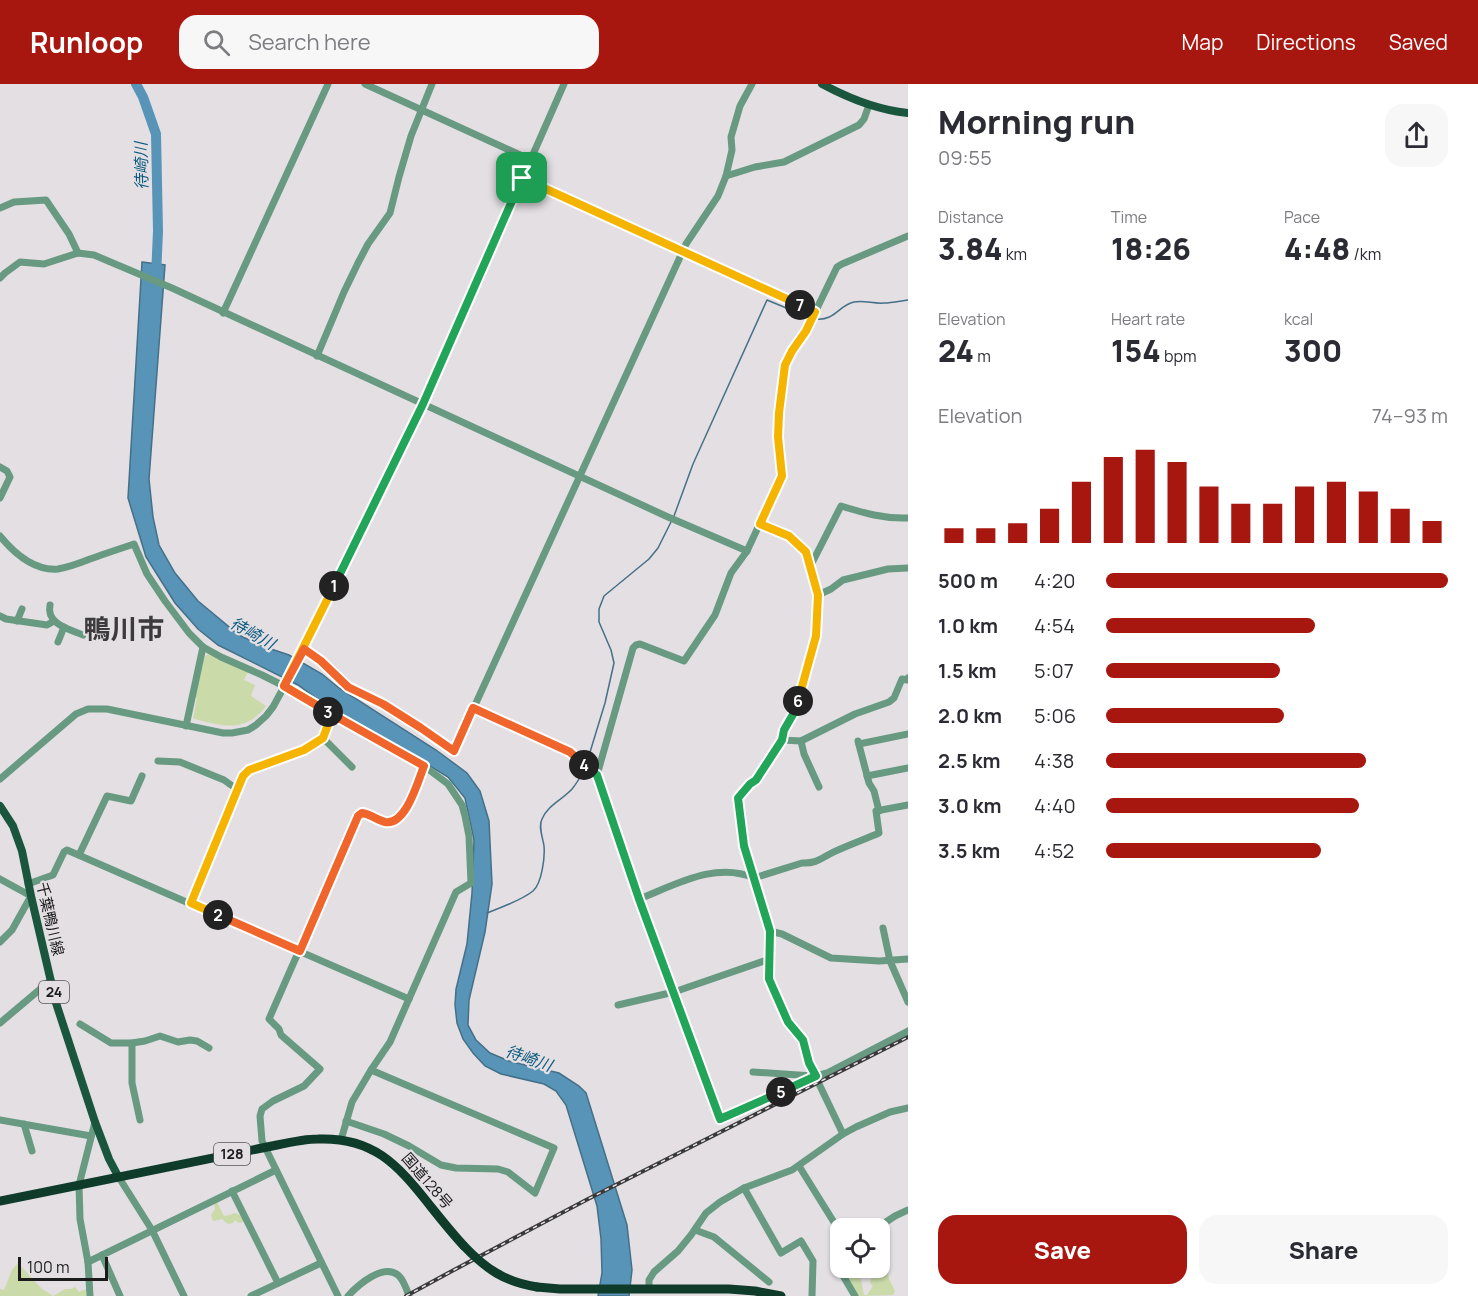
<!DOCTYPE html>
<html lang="en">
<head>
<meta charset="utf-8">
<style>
  body { margin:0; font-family:Manrope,"Noto Sans JP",sans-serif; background:#f7f7f7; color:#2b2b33; height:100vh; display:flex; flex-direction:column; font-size:22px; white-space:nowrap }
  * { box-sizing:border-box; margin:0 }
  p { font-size:20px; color:#7c7c81 }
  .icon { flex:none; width:33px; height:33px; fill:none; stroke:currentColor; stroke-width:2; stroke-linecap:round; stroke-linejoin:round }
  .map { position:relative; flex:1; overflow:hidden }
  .side { display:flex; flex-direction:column; background:#fff; width:570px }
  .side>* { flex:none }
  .fabs { position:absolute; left:830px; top:1134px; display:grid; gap:12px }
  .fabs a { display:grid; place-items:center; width:60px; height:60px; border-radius:12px; background:#fff; box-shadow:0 2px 4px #0004; font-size:30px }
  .scale { position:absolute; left:18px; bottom:15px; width:90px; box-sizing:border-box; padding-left:6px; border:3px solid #1c1b1c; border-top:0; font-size:16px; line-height:21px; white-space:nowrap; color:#1c1b1c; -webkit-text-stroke:4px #e3dfe3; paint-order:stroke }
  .pin { position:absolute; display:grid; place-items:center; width:51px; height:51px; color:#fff; margin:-26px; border-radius:12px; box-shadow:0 3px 9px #0006 }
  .km { position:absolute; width:30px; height:30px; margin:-15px; border-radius:50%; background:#222; color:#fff; font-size:16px; line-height:30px; text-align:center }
  .round { display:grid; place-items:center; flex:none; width:63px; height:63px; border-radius:18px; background:#f7f7f7 }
  .head { display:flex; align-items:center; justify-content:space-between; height:102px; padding:0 30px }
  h1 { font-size:33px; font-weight:800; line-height:45px }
  .stats { display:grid; grid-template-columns:repeat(3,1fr); gap:9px; height:102px; padding:6px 30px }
  .stats div { display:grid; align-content:center }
  .stats b { font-size:30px; font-weight:800 }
  .stats small { font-size:16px; font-weight:400 }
  .stats p { font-size:16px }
  .chart { height:168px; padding:12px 30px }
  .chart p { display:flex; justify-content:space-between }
  .chart svg { width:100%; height:108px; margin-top:6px; stroke:#a81610; stroke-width:6 }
  .button { display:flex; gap:12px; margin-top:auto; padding:12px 30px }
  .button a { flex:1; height:69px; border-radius:18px; background:#a81610; color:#fff; font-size:24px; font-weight:800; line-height:69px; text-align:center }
  .button a+a { background:#f7f7f7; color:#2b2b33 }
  ul { padding:0 30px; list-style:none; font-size:20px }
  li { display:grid; grid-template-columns:96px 72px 1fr; align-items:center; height:45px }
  li i { height:15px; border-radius:8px; background:#a81610 }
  header { display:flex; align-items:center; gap:36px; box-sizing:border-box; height:84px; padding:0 30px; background:#a81610; color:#fff }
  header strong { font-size:28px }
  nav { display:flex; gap:33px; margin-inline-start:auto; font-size:21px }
  .search { width:420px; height:54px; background:#f7f7f7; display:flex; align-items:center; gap:15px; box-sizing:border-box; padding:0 21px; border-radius:18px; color:#7c7c81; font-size:22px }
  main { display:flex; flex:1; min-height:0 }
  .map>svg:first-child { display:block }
</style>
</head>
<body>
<header>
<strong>Runloop</strong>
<div class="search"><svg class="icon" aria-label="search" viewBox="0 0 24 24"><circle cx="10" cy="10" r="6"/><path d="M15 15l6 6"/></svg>Search here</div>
<nav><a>Map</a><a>Directions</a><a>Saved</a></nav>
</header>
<main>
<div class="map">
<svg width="908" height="1212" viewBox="0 0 908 1212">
  <rect width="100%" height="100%" fill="#e3dfe3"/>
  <g fill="#cadaa9">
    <path d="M209,570l39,18 -4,8 11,5 -4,11 15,10c-20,26 -39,21 -68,14l-5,-2 4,-20 -2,-2 9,-37 1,-3z"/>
    <path d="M216,1118l2,2 6,12c10,-1 11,-7 19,3v3l-4,1 -4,-3 -2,3 -5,1 -6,-5 -9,2 -2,-6 4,-6 -1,-6z"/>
    <polygon points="879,1147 884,1148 886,1152 886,1167 889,1177 887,1183 889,1195 895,1207 893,1211 857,1212 846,1193 844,1184 854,1184 854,1188 860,1191 864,1211 867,1211 873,1202 870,1199 871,1195 875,1191 875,1189 869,1188 868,1184 879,1184"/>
    <polygon points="18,1179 41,1204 53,1212 65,1205 71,1205 75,1203 79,1208 86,1205 86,1212 0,1212 0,1205 4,1206 12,1186"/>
  </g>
  <polygon fill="#5794b7" stroke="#457088" stroke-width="1.5" points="142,178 165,181 149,395 153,433 159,461 175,489 198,517 239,551 262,562 289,571 322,590 339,604 436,666 467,689 480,707 489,737 492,800 485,848 469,916 468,941 476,956 490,969 509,977 559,989 579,1002 586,1009 627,1141 632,1186 629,1212 598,1212 602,1189 601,1155 597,1122 566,1021 556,1007 544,1000 501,990 485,982 473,969 463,955 457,939 455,921 456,905 467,860 472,809 474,756 465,714 448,693 384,654 331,625 298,601 218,561 198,545 175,519 146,473 128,414"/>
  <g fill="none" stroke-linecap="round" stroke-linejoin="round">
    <g stroke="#457088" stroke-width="1.5">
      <path d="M816,235c19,2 23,-14 38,-17 10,-2 20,2 30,1 8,0 16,-2 24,-3"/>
      <polyline points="674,432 693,380 767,216 808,233"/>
      <polyline points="587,678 605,619 614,579 611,566 599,538 599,525 604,512 649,475 658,464 672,436"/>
      <path d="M487,829c13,-5 35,-13 46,-22 9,-8 12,-34 11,-45 -1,-8 -6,-19 -2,-27 6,-14 20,-19 30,-30 5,-6 9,-13 13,-20"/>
    </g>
    <polyline stroke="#5794b7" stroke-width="10" points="136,0 143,13 156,50 158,147 156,193"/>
    <g stroke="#689a82" stroke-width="7">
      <polyline points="365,0 531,76"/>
      <polyline points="726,92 755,83 784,78 859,41 864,35 869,21"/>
      <polyline points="522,94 815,229"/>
      <polyline points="0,124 14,118 46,116 69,150 78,169"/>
      <polyline points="908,152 842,180 837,183 806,247 792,267 785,281 779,329 778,353 782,392 747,467 731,489 715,531 684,577 640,560 636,561 633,564 597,691 639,815 720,1035 816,992 827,989 908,947"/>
      <polyline points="0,194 5,189 20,178 44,180 78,169 94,171 172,204 668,433 747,467"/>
      <polyline points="223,229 328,0"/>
      <polyline points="317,272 344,208 358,179 368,160 390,129 399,93 411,52 432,0"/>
      <polyline points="0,383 7,387 10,393 0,414"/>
      <polyline points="760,440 789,452 806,469 818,511 818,535 811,573 795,627 784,646 782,656 756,696 750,700 738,714 744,762 770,847 769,895 788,938 803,956 809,979 843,1050"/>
      <path d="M0,452c14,17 34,35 58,33 11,-2 22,-6 32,-10 14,-5 29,-10 44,-15l13,30 18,27 24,32 14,14 18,10 41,18 22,11 140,80 24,18 14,21 3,11 4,20 2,47 -15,9 -66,150 -19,28 -19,32 -11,38"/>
      <path d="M811,481l30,-59c23,7 43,13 67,12"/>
      <polyline points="818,511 831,505 843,496 888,485 908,484"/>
      <path d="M50,521c-4,19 19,24 33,30"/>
      <polyline points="0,532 6,535 47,541 54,537"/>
      <polyline points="17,537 22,525"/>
      <polyline points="58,558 64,543"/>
      <polyline points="304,565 321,577 348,603 383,620 421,644 454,667 686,160 718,112 726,92 732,66 731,53 740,22 752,0"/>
      <polyline points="473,624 570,668 592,688 597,691"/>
      <polyline points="186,642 203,563"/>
      <polyline points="323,654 352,683"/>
      <polyline points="782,656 801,657 855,630 889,618 894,614 902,595 907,596 908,594"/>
      <polyline points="801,657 804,670 819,703"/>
      <polyline points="858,657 869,699 874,707 879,727"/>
      <polyline points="859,660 908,650"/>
      <polyline points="158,677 180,678 224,696 238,706"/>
      <polyline points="867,692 908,684"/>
      <polyline points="0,695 76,630 88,625 107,625 223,649 232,649 248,646 256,641 266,632 273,623 303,568 423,320 564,0"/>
      <polyline points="79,771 107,712 131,717 142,692"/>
      <polyline points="0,795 31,812 12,846 0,858"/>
      <polyline points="28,800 53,791 64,768 67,766 409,915"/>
      <path d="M639,815c36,-14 77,-38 115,-21l48,-15c17,1 21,-7 36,-13 13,-6 27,-11 41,-17l-3,-22 32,-6"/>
      <polyline points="191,819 245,688 304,666 323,654 332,630"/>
      <polyline points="883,844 890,877 908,918"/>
      <polyline points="770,847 782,850 831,874 879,877 908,875"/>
      <polyline points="618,921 674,908 770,875"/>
      <polyline points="0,939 51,896"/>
      <polyline points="80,940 111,959 132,959 145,957 160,952 178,958 190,956 197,957 209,964"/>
      <polyline points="132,959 132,999 140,1036"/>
      <polyline points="753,988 813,992"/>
      <polyline points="0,1036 91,1052"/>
      <polyline points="346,1037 384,1050 409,1062 441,1081 456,1084 498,1085 508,1088 535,1109 554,1064 371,986"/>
      <polyline points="24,1040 32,1067"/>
      <polyline points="799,1082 840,1148"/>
      <polyline points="118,1092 152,1146 184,1212"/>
      <polyline points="744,1104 781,1169 801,1157 813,1177 812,1212"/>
      <polyline points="232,1107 278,1199"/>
      <polyline points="877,1144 895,1132 908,1126"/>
      <polyline points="695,1146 714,1153 769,1198"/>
      <polyline points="102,1171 120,1212"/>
      <polyline points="88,1178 276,1086"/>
      <polyline points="842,1184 842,1190 855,1212"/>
      <polyline points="649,1204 649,1196 654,1188 678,1167 691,1151 706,1129 720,1118 744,1104 792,1086 843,1050 856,1043 890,1028 908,1024"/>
      <polyline points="90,1212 88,1178 80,1135 79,1101 95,1038"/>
      <polyline points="251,1212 321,1179"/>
      <path d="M338,1212l-76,-155 -2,-25 2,-7 11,-8 31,-15 16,-17 -39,-34 -2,-6 -10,-10 89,-203 4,-3 4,1 22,8c23,-7 28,-36 36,-56"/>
      <path d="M348,1212c10,-11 35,-33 50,-21 5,4 9,15 11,21"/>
    </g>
    <g stroke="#1a553e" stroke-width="8">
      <path d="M822,0c28,15 55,26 86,29"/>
      <polyline points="0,722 13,742 22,767 31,812 56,919 95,1038 109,1075 118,1092"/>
    </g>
    <g stroke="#0f3b2a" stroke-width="9">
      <path d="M0,1117l277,-56c14,-3 28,-6 41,-6 55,-2 79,25 110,64 12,15 23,29 36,43"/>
      <polyline points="537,1203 560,1205 729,1205 755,1207 781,1212"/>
    </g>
    <g stroke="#3a393a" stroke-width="4">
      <polyline id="rail" points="406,1212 452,1187 588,1115 908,953"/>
    </g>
    <use href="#rail" stroke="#e3dfe3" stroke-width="1.5" stroke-dasharray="4.5" stroke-linecap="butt"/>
    <path stroke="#0f3b2a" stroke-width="9" d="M464,1162c22,23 41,36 73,41"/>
  </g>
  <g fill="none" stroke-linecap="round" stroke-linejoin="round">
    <g stroke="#fff" stroke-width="12">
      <polyline id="split-1" points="334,502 423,320 522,94"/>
    </g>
    <g stroke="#fff" stroke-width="12">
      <polyline id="split-2" points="218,831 191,819 243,692 249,686 304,666 323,654 332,630 284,602 334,502"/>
    </g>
    <g stroke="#fff" stroke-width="12">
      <path id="split-3" d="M218,831l82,36 58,-135 4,-3c8,1 15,7 23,9 21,4 33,-41 39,-56l-96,-54"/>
    </g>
    <g stroke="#fff" stroke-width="12">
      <polyline id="split-4" points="328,628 284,602 304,565 321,577 348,603 383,620 421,644 454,667 473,624 570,668 584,681"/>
    </g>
    <g stroke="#fff" stroke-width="12">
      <polyline id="split-5" points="584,681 597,691 639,815 720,1035 781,1008"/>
    </g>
    <g stroke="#fff" stroke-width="12">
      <polyline id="split-6" points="781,1008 816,992 809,979 803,956 788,938 769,895 770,847 744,762 738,714 750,700 756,696 782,656 784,646 795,627 798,617"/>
    </g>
    <g stroke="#fff" stroke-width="12">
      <polyline id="split-7" points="798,617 816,552 818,511 806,468 789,452 760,440 782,392 778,353 779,329 785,281 792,267 806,247 815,228 800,221"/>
    </g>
    <g stroke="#fff" stroke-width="12">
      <polyline id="split-8" points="522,94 800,221"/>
    </g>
    <use href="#split-1" stroke="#22a559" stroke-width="8"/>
    <use href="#split-2" stroke="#f5b400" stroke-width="8"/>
    <use href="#split-3" stroke="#f0652b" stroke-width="8"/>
    <use href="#split-4" stroke="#f0652b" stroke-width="8"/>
    <use href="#split-5" stroke="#22a559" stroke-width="8"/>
    <use href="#split-6" stroke="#22a559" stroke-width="8"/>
    <use href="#split-7" stroke="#f5b400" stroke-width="8"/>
    <use href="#split-8" stroke="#f5b400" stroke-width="8"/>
  </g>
  <g text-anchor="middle" stroke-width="4.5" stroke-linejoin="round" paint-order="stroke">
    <g fill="#e3dfe3" stroke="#585658" stroke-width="1.5">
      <rect x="39" y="897" width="30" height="22" rx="4.5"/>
      <rect x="214" y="1059" width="36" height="22" rx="4.5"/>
    </g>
    <g font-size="14" font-weight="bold" fill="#1c1b1c">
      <text x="54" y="913">24</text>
      <text x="232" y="1075">128</text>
    </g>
    <g font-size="15" fill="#1c1b1c" stroke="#e3dfe3">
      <text transform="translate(50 835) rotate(77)" y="5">千葉鴨川線</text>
      <text transform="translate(427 1097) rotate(49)" y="5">国道128号</text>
    </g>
    <g font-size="16" font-style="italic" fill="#0d5b7f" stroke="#e3dfe3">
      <text transform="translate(141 82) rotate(-91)" y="6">待崎川</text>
      <text transform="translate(253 549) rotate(29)" y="6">待崎川</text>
      <text transform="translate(529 974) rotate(19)" y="6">待崎川</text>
    </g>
    <g font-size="27" font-weight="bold" fill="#3d3a3d" stroke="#e3dfe3">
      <text x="124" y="555">鴨川市</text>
    </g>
  </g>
</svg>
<div class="fabs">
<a><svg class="icon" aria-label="locate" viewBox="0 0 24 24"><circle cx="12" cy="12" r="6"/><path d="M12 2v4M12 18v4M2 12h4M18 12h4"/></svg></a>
</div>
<div class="scale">100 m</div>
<div class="pin" style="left:522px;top:94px;background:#1e9e55"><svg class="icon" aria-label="arrive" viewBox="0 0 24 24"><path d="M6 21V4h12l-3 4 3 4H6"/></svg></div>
<b class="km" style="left:334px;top:502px">1</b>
<b class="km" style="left:218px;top:831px">2</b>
<b class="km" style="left:328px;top:628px">3</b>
<b class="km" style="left:584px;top:681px">4</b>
<b class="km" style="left:781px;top:1008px">5</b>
<b class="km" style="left:798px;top:617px">6</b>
<b class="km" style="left:800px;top:221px">7</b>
</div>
<section class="side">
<div class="head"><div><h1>Morning run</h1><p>09:55</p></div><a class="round"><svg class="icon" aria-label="share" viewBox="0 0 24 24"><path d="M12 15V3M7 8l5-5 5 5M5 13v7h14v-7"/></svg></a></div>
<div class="stats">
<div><p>Distance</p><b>3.84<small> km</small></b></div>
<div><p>Time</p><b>18:26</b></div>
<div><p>Pace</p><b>4:48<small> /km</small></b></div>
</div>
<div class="stats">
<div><p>Elevation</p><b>24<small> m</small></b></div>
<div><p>Heart rate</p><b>154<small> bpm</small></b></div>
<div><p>kcal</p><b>300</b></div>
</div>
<div class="chart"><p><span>Elevation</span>74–93 m</p>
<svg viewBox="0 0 160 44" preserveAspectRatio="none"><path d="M5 44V38M15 44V38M25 44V36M35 44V30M45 44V19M55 44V9M65 44V6M75 44V11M85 44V21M95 44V28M105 44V28M115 44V21M125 44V19M135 44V23M145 44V30M155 44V35"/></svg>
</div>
<ul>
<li><b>500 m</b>4:20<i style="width:100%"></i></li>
<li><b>1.0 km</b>4:54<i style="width:61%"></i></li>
<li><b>1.5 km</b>5:07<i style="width:51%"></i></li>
<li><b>2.0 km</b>5:06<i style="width:52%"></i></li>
<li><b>2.5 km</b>4:38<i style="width:76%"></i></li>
<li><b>3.0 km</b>4:40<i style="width:74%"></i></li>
<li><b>3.5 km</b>4:52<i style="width:63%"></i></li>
</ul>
<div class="button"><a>Save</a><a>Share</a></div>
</section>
</main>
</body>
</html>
